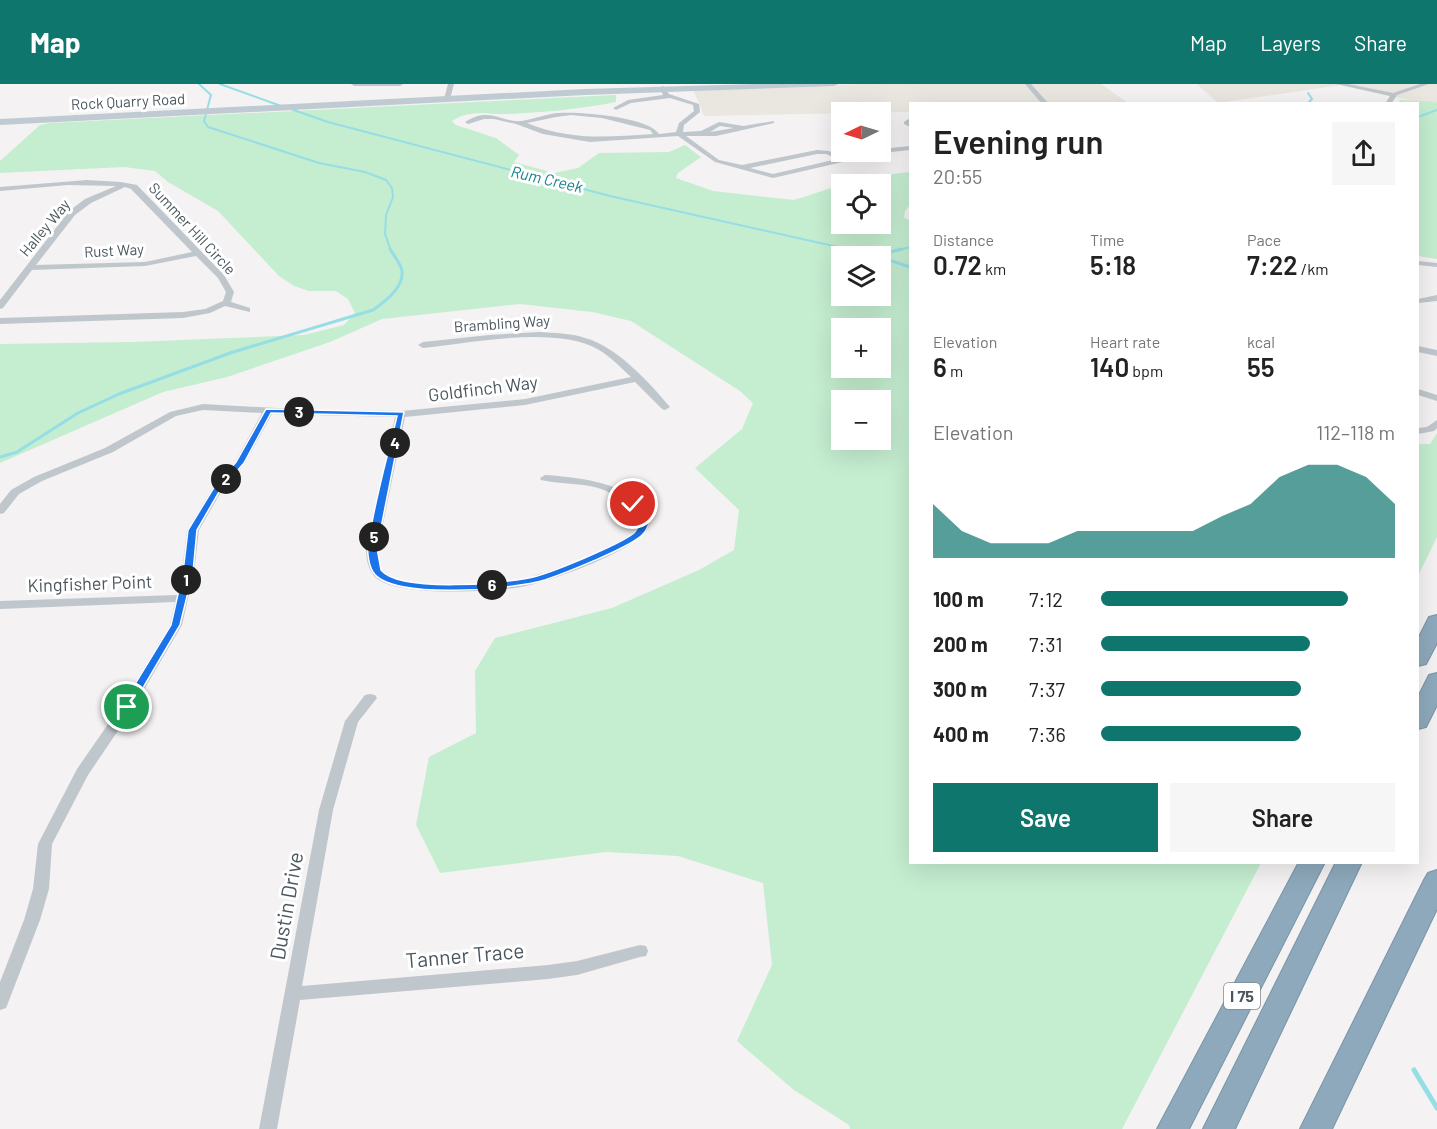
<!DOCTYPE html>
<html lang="en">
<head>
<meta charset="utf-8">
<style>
  body { margin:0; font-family:Barlow,sans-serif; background:#f6f6f6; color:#222; height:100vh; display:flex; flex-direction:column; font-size:22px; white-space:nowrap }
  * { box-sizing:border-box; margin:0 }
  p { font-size:20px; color:#767676 }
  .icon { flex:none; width:33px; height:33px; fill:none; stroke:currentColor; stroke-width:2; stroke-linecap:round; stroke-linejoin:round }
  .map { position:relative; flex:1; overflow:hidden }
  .side { position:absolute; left:909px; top:18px; width:510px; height:762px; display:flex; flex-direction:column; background:#fff; border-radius:0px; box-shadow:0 6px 24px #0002 }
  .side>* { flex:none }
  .needle { width:39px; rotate:265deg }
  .controls { position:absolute; left:831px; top:18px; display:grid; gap:12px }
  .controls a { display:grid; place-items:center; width:60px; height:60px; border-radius:0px; background:#fff; box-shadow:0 6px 24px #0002; font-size:30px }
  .pin { position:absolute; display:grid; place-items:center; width:51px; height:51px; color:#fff; margin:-26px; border:3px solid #fff; border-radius:50%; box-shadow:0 2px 6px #0007 }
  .km { position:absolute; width:30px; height:30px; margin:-15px; border-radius:50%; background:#222; color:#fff; font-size:16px; line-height:30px; text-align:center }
  .round { display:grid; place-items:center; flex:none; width:63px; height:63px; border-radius:0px; background:#f6f6f6 }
  .summary { display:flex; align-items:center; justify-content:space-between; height:102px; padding:0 24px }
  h1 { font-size:33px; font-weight:600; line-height:45px }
  .figures { display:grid; grid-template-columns:repeat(3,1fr); gap:9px; height:102px; padding:6px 24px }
  .figures div { display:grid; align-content:center }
  .figures b { font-size:26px; font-weight:600 }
  .figures small { font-size:16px; font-weight:400 }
  .figures p { font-size:16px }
  .chart { height:168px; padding:12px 24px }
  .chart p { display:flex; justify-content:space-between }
  .chart svg { width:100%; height:108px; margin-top:6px; fill:#0f766e; opacity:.7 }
  .primary-button { display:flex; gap:12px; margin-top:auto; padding:12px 24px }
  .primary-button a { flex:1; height:69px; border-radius:0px; background:#0f766e; color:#fff; font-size:24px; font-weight:600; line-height:69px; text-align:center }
  .primary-button a+a { background:#f6f6f6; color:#222 }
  ul { padding:0 24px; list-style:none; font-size:20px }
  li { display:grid; grid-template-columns:96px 72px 1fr; align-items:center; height:45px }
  li i { height:15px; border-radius:8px; background:#0f766e }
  header { display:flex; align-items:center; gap:36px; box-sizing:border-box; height:84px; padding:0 30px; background:#0f766e; color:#fff }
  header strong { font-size:28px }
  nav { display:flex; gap:33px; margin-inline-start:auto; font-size:21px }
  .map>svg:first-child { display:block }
</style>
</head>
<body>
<header>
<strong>Map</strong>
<nav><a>Map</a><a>Layers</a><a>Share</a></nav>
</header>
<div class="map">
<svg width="1437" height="1045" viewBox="0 0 1437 1045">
  <rect width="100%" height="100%" fill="#f4f2f2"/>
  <g fill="#eae6e0">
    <polygon points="861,0 1101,0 1128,19 910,20 910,28 704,32 693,5"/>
    <polygon points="1197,0 1437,0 1437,22 1341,1 1218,19"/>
  </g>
  <g fill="#c5edd0" fill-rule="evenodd">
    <path d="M616,11v7c-35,7 -70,10 -106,12 -20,1 -40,-5 -58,7l4,4 40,13 23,17 -5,7 40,11 24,-5 21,-15 70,-1 16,-7 16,12 -23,16 -2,5 37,13 81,9 47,-15 1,39h38v-40h-36l25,-7 41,-5v33l-5,6 -1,7 6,2v642l351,1 -139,266h-272l-1,-4 -55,-35 -57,-49 35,-76 -9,-82 -85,-27 -72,-4 -166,21 -24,-48 13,-68 47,-24 -1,-62 20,-33 117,-30 87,-38 35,-20 5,-40 -44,-42 47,-39 11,-26 -13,-12 -109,-70 -39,-9 -72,-8 -138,15 -52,23 -103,35 -64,15 -163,71v-119l133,-2 171,-7 40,-10 11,-12 -7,-14 -12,-8h-27l-15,-5 -15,-10 -61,-65 -50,-29 -13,-11 -31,-4 -124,6v-12l40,-36 10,-2zM842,172h38v40h-38zM842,244h38v40h-38zM842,316h38v40h-38z"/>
    <polygon points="1400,16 1437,18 1437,175 1418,172 1418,20 1399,19"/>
    <polygon points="1437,349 1437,453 1418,492 1418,360 1430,360"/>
  </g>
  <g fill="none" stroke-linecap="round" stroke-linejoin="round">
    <g stroke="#96dee6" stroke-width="2">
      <polyline points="199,0 211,11 204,37 208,43 319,79 365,88 386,96 392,104 393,113 386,131 385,150 391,167"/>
      <polyline points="220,0 281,22"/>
      <polyline points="1308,9 1312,15 1309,18 1311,20"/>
      <polyline points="288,24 328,38 610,112 856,167"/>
      <polyline points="1418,33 1437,26"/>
      <polyline points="896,167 910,163"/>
    </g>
    <g stroke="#96dee6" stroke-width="3">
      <polyline points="849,165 879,172"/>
      <polyline points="877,172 901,165"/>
      <polyline points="880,173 910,183"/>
      <path d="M0,373l17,-5 61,-39 41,-19 111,-41 143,-43c12,-8 31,-22 29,-39 -1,-7 -8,-15 -12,-22"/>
    </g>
    <polyline stroke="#96dee6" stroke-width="5" points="1414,986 1437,1024"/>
    <g stroke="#7995a8" stroke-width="2">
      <g id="highway">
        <polygon points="1437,531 1437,559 1426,580 1418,582 1418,555 1429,533"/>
        <polygon points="1437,589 1437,621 1426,643 1418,645 1418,613 1429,591"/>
        <polygon points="1299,778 1325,778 1189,1045 1157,1045"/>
        <polygon points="1336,778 1362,778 1235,1045 1203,1045"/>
        <polygon points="1437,786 1437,825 1332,1045 1300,1045 1424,796 1428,789"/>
      </g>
    </g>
    <g fill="#bfc7cd" fill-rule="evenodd">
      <polygon points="351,0 403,0 400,2 354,2"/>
      <polygon points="448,0 454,0 450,15 447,17 444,15"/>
      <polygon points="1025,0 1031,0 1049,20 1042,20"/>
      <polygon points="1336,0 1348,0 1393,9 1420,0 1429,0 1397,11 1391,20 1385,20 1390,12"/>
      <path d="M663,2l6,8 30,10 1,8 -16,13 -1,7 18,-1 18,-9 24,4 31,-5v2l-58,13h-30l33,24 23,5 75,-15 12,1 16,7 35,-6v-3l30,-3v4l-28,3 -109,25 -58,-16 -37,-26 -88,6 -47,-8 -27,-10 -22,-5h-10l-16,5 -3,-2c25,-16 36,1 57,-1 12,-2 24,-7 36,-8 19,-2 92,4 101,21l17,-2 3,-9 15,-12 -1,-6 -23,-7 -39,5 -15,7 -3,-2 15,-8 35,-5 -3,-7zM571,31l31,3 48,12 3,4c-47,3 -81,7 -126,-11l29,-6zM720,42l14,2 -24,4zM817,70h9l11,5 -64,15 -23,-6z"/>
      <polygon points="910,34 910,43 904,40 904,38"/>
      <path d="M87,96l34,2 16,3 87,90 10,17 -3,10 19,6v4l-25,-6 -15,7 -27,5 -183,6v-6l183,-6 22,-3 18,-8 3,-9 -8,-14 -22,-22 -51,10 -113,4 -29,38 -3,1v-9l69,-89 16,-12 31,-13 -48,-1 -68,6v-4zM125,103l6,2 61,63 -47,10 -109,3 39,-50 16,-12z"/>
      <polygon points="1418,177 1437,179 1437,183 1418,181"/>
      <polygon points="1437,211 1437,217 1418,219 1418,215"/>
      <path d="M539,248c15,1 31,1 46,6 31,8 64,44 85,69l-5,3 -3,-1 -27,-27 -110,23 -120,12 -27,131c0,9 0,20 7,26 20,16 110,10 136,5 22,-4 105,-33 117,-51 9,-15 -23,-33 -34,-38 -20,-8 -42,-5 -63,-10l-1,-2 5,-3c30,2 101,8 105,49 -8,26 -102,58 -129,63 -28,5 -124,10 -145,-9 -8,-8 -10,-19 -10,-30l29,-131 -123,-3 -27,49 -24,29 -22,38 -5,42 -12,53 -50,85 -44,65 -36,69 -3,45 -9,31 -32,83 -2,5 -6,2v-28l24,-62 9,-31 5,-45 39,-75 45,-65 48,-79 5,-23 -175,7v-8l177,-6 5,-23 5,-42 25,-41 23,-27 27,-49 -59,-3 -27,6 -63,36 -71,29 -23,13 -15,19 -4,1v-10l11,-14 23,-13 71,-29 65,-36 33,-8 110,6 88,1 124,-12 106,-22c-10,-9 -20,-20 -32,-27 -42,-25 -129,-7 -176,-2l-5,-3 5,-3 66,-7z"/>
      <polygon points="1418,262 1437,266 1437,272 1418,268"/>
      <polygon points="1418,305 1437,311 1437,317 1418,311"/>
      <polygon points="1437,336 1437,344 1434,347 1418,350 1418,344 1427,343"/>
      <polygon points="370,610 375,611 377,614 358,638 333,726 302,902 548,881 577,877 640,861 646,862 648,867 646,872 640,873 577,891 548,895 300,916 277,1045 259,1045 319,726 345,637 365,611"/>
    </g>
    <polygon fill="#bfcad2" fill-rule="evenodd" points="756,0 838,0 834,2 585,11 0,41 0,35 585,5"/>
    <use href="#highway" fill="#8ea9bc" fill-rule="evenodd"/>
  </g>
  <path fill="#1a73e8" stroke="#fff" stroke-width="1.5" d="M266,325l138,3 -27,136 4,22c19,23 127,14 156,6 20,-6 82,-31 97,-43 3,-3 5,-8 7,-12l-12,-17 1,-2h6l14,19c-2,4 -3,9 -6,12 -9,13 -82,41 -99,47 -29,9 -155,21 -172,-8 -4,-6 -6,-19 -5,-26 6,-44 19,-87 29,-130l-126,-3 -27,50 -25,29 -22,38 -4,42 -13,53 -50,85h-7l-2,-3 50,-82 12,-53 5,-42 25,-41 23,-27z"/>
  <g text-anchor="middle" stroke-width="6" stroke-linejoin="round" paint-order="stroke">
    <g font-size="15" fill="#4b575e" stroke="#fff">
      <text transform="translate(128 18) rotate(-3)" y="5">Rock Quarry Road</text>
      <text transform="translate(45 144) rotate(-50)" y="5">Halley Way</text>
      <text transform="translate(192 145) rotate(47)" y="5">Summer Hill Circle</text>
      <text transform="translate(114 167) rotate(-3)" y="5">Rust Way</text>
      <text transform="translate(502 240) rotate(-4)" y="5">Brambling Way</text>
    </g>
    <g font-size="16" font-style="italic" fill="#17828e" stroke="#fff">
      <text transform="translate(547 95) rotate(13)" y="6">Rum Creek</text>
    </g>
    <rect fill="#fff" stroke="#81898e" stroke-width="1.5" x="1224" y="899" width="36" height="26" rx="4.5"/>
    <g font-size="16" font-weight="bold" fill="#4b575e">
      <text x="1242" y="918">I 75</text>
    </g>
    <g font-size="18" fill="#4b575e" stroke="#fff">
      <text transform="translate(483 305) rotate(-7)" y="6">Goldfinch Way</text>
      <text transform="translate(90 500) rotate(-2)" y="6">Kingfisher Point</text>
    </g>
    <g font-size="21" fill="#4b575e" stroke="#fff">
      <text transform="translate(287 822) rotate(-80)" y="7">Dustin Drive</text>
      <text transform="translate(465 872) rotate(-5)" y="7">Tanner Trace</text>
    </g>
  </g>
</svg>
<div class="controls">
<a><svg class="needle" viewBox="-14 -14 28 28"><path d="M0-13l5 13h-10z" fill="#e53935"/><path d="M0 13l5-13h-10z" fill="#767676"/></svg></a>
<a><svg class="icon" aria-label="locate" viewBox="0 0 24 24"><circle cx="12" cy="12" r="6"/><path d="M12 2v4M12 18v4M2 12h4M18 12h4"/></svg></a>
<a><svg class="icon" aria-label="layers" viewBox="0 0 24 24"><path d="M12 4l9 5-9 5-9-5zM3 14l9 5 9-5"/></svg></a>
<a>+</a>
<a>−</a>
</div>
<div class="pin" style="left:127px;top:623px;background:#1e9e55"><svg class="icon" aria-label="arrive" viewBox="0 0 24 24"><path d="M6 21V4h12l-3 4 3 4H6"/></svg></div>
<div class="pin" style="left:633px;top:420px;background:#d93025"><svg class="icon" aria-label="check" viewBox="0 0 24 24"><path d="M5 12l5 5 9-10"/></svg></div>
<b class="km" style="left:186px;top:496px">1</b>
<b class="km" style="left:226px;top:395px">2</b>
<b class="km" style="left:299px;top:328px">3</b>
<b class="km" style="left:395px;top:359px">4</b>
<b class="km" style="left:374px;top:453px">5</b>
<b class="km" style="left:492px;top:501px">6</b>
<section class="side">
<div class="summary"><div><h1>Evening run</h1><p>20:55</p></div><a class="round"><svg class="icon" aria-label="share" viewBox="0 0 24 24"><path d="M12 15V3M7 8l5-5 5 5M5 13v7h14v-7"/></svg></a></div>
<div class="figures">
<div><p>Distance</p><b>0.72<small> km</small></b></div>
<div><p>Time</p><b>5:18</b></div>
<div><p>Pace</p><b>7:22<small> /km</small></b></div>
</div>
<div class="figures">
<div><p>Elevation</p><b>6<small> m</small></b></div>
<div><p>Heart rate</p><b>140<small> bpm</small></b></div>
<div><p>kcal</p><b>55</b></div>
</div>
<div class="chart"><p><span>Elevation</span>112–118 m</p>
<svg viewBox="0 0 160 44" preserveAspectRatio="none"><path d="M0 44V22L10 33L20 38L30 38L40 38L50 33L60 33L70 33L80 33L90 33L100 27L110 22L120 11L130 6L140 6L150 11L160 22V44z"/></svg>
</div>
<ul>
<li><b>100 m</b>7:12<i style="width:84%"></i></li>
<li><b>200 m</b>7:31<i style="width:71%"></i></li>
<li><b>300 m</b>7:37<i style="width:68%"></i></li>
<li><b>400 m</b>7:36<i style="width:68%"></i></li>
</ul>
<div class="primary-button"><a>Save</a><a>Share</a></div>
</section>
</div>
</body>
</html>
